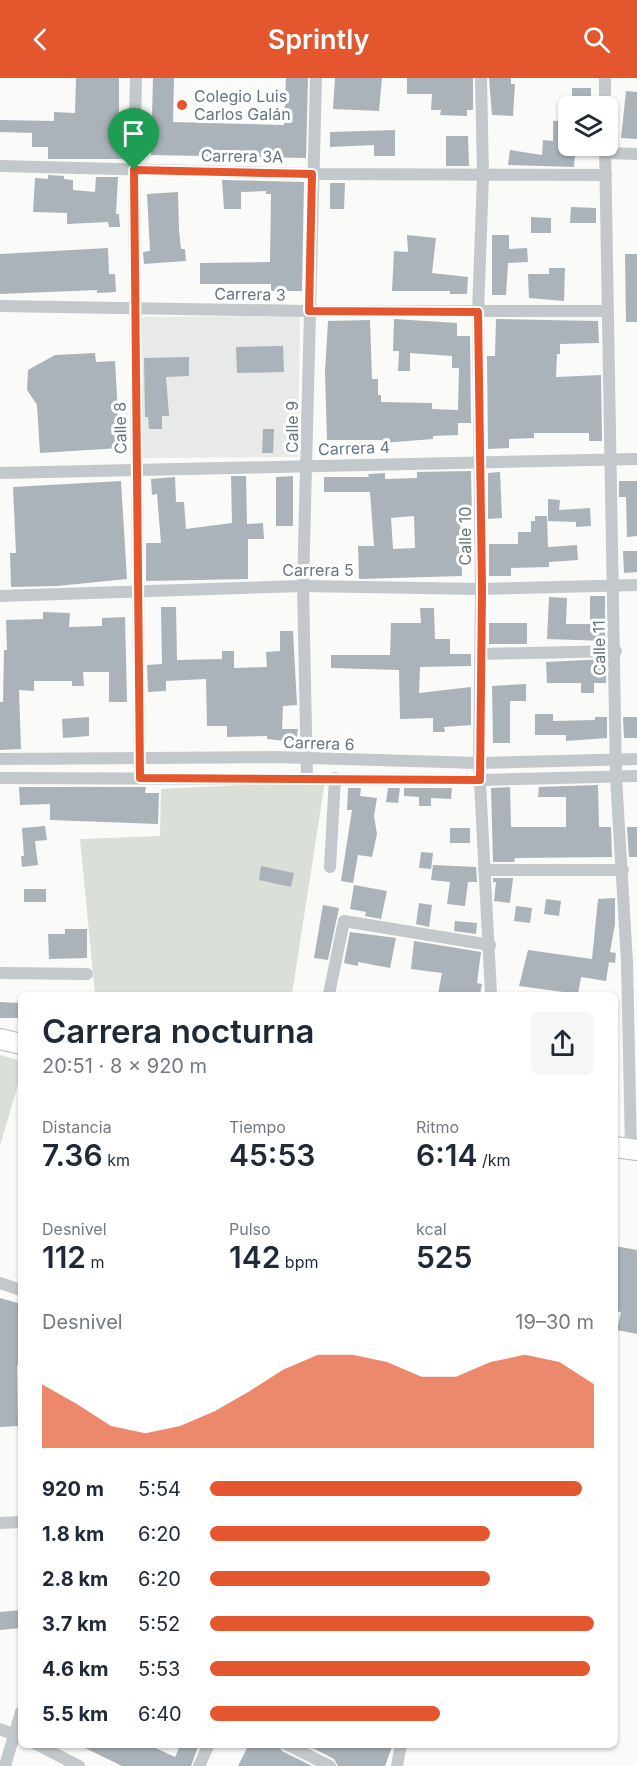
<!DOCTYPE html>
<html lang="es">
<head>
<meta charset="utf-8">
<style>
  body { margin:0; font-family:Inter,sans-serif; background:#f6f6f7; color:#1f2937; height:100vh; display:flex; flex-direction:column; font-size:22px; white-space:nowrap }
  * { box-sizing:border-box; margin:0 }
  p { font-size:20px; color:#747a83 }
  .icon { flex:none; width:33px; height:33px; fill:none; stroke:currentColor; stroke-width:2; stroke-linecap:round; stroke-linejoin:round }
  .map { position:relative; flex:1; overflow:hidden }
  .sheet { position:absolute; left:18px; top:914px; width:600px; height:756px; display:flex; flex-direction:column; background:#fff; border-radius:9px; box-shadow:0 2px 4px #0004 }
  .sheet>* { flex:none }
  .tools { position:absolute; left:558px; top:18px; display:grid; gap:12px }
  .tools a { display:grid; place-items:center; width:60px; height:60px; border-radius:9px; background:#fff; box-shadow:0 2px 4px #0004; font-size:30px }
  .pin { position:absolute; display:grid; place-items:center; width:51px; height:51px; color:#fff; margin:-62px -26px; border-radius:50% 50% 50% 0; rotate:-45deg; box-shadow:0 0 6px #0007 }
  .pin .icon { rotate:45deg }
  .round { display:grid; place-items:center; flex:none; width:63px; height:63px; border-radius:9px; background:#f6f6f7 }
  .headline { display:flex; align-items:center; justify-content:space-between; height:102px; padding:0 24px }
  h1 { font-size:33px; font-weight:600; line-height:45px }
  .metrics { display:grid; grid-template-columns:repeat(3,1fr); gap:9px; height:102px; padding:6px 24px }
  .metrics div { display:grid; align-content:center }
  .metrics b { font-size:30px; font-weight:600 }
  .metrics small { font-size:16px; font-weight:400 }
  .metrics p { font-size:16px }
  .chart { height:168px; padding:12px 24px }
  .chart p { display:flex; justify-content:space-between }
  .chart svg { width:100%; height:108px; margin-top:6px; fill:#e4572e; opacity:.7 }
  ul { padding:0 24px; list-style:none; font-size:20px }
  li { display:grid; grid-template-columns:96px 72px 1fr; align-items:center; height:45px }
  li i { height:15px; border-radius:8px; background:#e4572e }
  header { display:flex; justify-content:space-between; align-items:center; height:78px; padding:0 24px; background:#e4572e; color:#fff; font-size:27px; font-weight:600 }
  .map>svg:first-child { display:block }
</style>
</head>
<body>
<header><svg class="icon" aria-label="back" viewBox="0 0 24 24"><path d="M15 5l-7 7 7 7"/></svg>Sprintly<svg class="icon" aria-label="search" viewBox="0 0 24 24"><circle cx="10" cy="10" r="6"/><path d="M15 15l6 6"/></svg></header>
<div class="map">
<svg width="637" height="1688" viewBox="0 0 637 1688">
  <rect width="100%" height="100%" fill="#fafaf8"/>
  <polygon fill="#e8e9e9" points="300,238 298,379 140,380 140,239"/>
  <g fill="#dadfd7">
    <polygon points="325,703 292,916 95,916 80,761 160,758 161,711"/>
    <polygon points="0,977 21,983 21,996 0,1068"/>
  </g>
  <g fill="#aab3b9" fill-rule="evenodd">
    <polygon points="76,0 119,0 119,62 124,62 125,81 48,81 48,69 32,69 32,55 0,54 0,42 54,43 54,34 75,35"/>
    <polygon points="153,0 174,0 173,44 284,47 286,0 308,0 306,80 151,77"/>
    <polygon points="335,0 382,0 379,33 333,31"/>
    <polygon points="407,0 473,0 473,32 467,32 467,38 440,37 441,32 431,32 432,16 407,16"/>
    <polygon points="489,0 511,0 511,6 515,6 513,38 492,37"/>
    <polygon points="572,10 591,10 591,25 572,24"/>
    <polygon points="626,13 637,14 637,61 621,60"/>
    <polygon points="568,42 568,68 570,75 575,75 574,89 508,87 510,72 542,77 543,62 553,63 553,43"/>
    <polygon points="395,52 395,78 374,78 374,67 330,69 330,54"/>
    <polygon points="446,58 468,58 469,88 446,88"/>
    <polygon points="48,97 64,98 64,101 73,102 73,112 95,114 96,99 118,99 116,136 119,136 120,149 109,149 108,144 67,146 67,135 33,134 35,100 48,101"/>
    <polygon points="222,102 304,104 302,213 271,213 271,206 200,206 200,185 270,184 271,116 266,116 266,113 241,114 241,131 224,131"/>
    <polygon points="330,105 345,105 344,131 330,131"/>
    <polygon points="178,114 179,152 181,171 185,171 186,183 144,186 143,174 150,173 147,116"/>
    <polygon points="571,129 596,130 596,145 570,145"/>
    <polygon points="531,139 551,140 551,155 531,155"/>
    <polygon points="407,157 436,160 432,195 468,199 467,216 450,216 450,213 392,213 394,173 408,174"/>
    <polygon points="492,157 509,157 509,171 527,170 528,184 508,185 506,217 492,217"/>
    <polygon points="108,170 109,196 115,196 116,214 97,215 97,212 0,216 0,176"/>
    <polygon points="625,176 637,176 637,244 626,244"/>
    <polygon points="549,190 565,190 564,223 529,220 528,196 549,196"/>
    <polygon points="394,241 457,245 457,258 470,258 471,345 458,345 458,357 433,358 433,361 382,365 382,362 327,362 325,294 328,243 370,242 372,301 378,301 378,317 381,317 381,324 432,325 432,331 458,332 459,290 452,290 452,278 410,275 410,293 398,293 399,273 393,273"/>
    <polygon points="496,241 598,243 599,265 560,266 560,276 557,276 556,299 601,297 602,363 589,363 589,355 534,355 534,360 509,361 509,370 488,371 487,278 495,278"/>
    <polygon points="283,268 284,294 237,295 236,269"/>
    <polygon points="95,275 96,284 115,283 120,370 40,375 37,327 27,312 28,292 55,277"/>
    <polygon points="189,279 189,298 166,299 169,338 162,338 162,351 149,351 148,339 145,339 144,280"/>
    <polygon points="263,351 274,351 273,375 262,375"/>
    <path d="M471,393l1,47h-12l2,58 -103,3 -1,-33h16l-4,-54h-46v-15h45l-1,-3 17,-1v6l32,-1v-6zM414,438l1,32 -22,1 -2,-31z"/>
    <polygon points="500,394 502,440 488,441 488,395"/>
    <polygon points="231,398 246,398 247,446 263,445 264,461 248,461 248,501 146,503 146,465 161,465 157,416 152,417 151,401 175,399 176,424 184,424 186,451 232,445"/>
    <polygon points="293,398 293,448 276,448 276,399"/>
    <polygon points="121,403 127,501 57,508 11,509 10,475 16,475 13,409"/>
    <polygon points="619,403 637,403 637,458 627,459 626,419 619,419"/>
    <polygon points="548,421 560,422 559,432 590,430 591,448 576,449 576,444 548,443"/>
    <polygon points="535,438 547,438 548,469 577,467 578,482 549,484 549,489 511,490 511,498 489,498 489,466 518,466 518,454 531,454 531,443 535,443"/>
    <polygon points="623,473 637,473 637,494 624,495"/>
    <polygon points="590,518 605,518 605,563 547,561 549,519 567,520 566,546 590,546"/>
    <polygon points="161,529 176,529 177,582 222,581 222,573 234,573 234,590 267,589 266,574 280,573 280,553 293,553 297,627 283,628 282,651 298,651 296,664 267,661 267,658 227,659 227,648 207,648 206,601 166,603 166,613 148,614 147,587 162,586"/>
    <polygon points="420,530 434,530 435,561 450,561 450,576 471,576 471,588 420,589 419,615 471,609 471,647 444,649 445,654 433,654 433,640 400,641 399,592 331,590 331,577 390,577 391,545 421,545"/>
    <polygon points="43,534 70,535 69,549 102,548 102,540 125,539 127,624 109,624 109,594 83,594 84,608 72,608 72,603 34,603 34,613 19,612 21,671 0,672 0,624 3,624 4,572 7,572 6,542 43,541"/>
    <rect x="489" y="545" width="38" height="21"/>
    <polygon points="606,581 606,605 594,605 594,615 581,615 581,605 547,605 546,584"/>
    <polygon points="526,606 526,623 510,623 510,665 493,665 492,608"/>
    <polygon points="535,636 553,636 553,643 595,642 595,639 607,639 607,660 566,663 566,657 535,657"/>
    <polygon points="89,639 89,658 63,660 62,641"/>
    <polygon points="623,639 637,639 637,660 624,660"/>
    <polygon points="598,707 599,749 611,749 612,779 515,780 514,784 493,784 491,710 510,709 511,749 566,749 566,719 538,719 539,709"/>
    <polygon points="19,709 146,709 145,715 159,715 158,746 50,742 50,726 20,727"/>
    <polygon points="348,710 361,710 360,718 377,720 374,738 377,756 372,779 358,777 353,805 341,803 352,732 347,732"/>
    <polygon points="388,710 400,710 398,725 386,724"/>
    <polygon points="404,710 452,710 451,721 431,720 431,728 419,728 419,719 404,718"/>
    <polygon points="45,748 47,762 35,763 38,787 22,789 21,778 24,778 22,750"/>
    <polygon points="627,749 637,749 637,779 629,779"/>
    <rect x="450" y="750" width="20" height="15"/>
    <polygon points="421,774 433,775 431,791 419,790"/>
    <polygon points="433,787 476,789 477,804 468,804 465,828 447,826 450,804 431,802"/>
    <polygon points="261,788 294,795 291,809 259,802"/>
    <polygon points="493,800 513,800 510,825 494,823 496,804 493,804"/>
    <polygon points="354,807 387,813 381,841 365,838 366,834 350,831"/>
    <rect x="24" y="811" width="22" height="13"/>
    <polygon points="615,820 615,846 610,874 616,875 615,885 609,884 606,903 581,899 578,916 519,908 528,872 592,881 598,821"/>
    <polygon points="546,821 561,823 559,838 544,836"/>
    <polygon points="419,825 432,827 429,849 416,846"/>
    <polygon points="323,827 339,830 328,882 314,880"/>
    <polygon points="516,828 532,830 530,845 514,843"/>
    <polygon points="455,843 477,845 476,856 454,853"/>
    <polygon points="65,851 87,851 87,880 49,881 48,856 65,856"/>
    <polygon points="350,854 396,860 390,890 358,884 358,888 344,885"/>
    <polygon points="414,863 481,874 477,905 482,906 480,916 438,916 442,895 411,891"/>
    <polygon points="0,924 21,925 21,940 0,940"/>
    <polygon points="615,1168 637,1172 637,1256 617,1252 621,1234 615,1233"/>
    <polygon points="0,1220 21,1226 21,1287 17,1287 18,1348 0,1349"/>
    <polygon points="21,1532 21,1550 0,1552 0,1534"/>
    <polygon points="77,1666 147,1666 175,1679 181,1666 199,1666 191,1688 122,1688"/>
    <polygon points="249,1666 278,1666 282,1673 312,1688 238,1688"/>
    <polygon points="305,1666 393,1666 385,1688 338,1688 334,1681"/>
  </g>
  <g fill="none" stroke-linecap="round" stroke-linejoin="round">
    <g stroke="#b5babe" stroke-width="22">
      <g id="primary">
        <polyline points="0,961 21,966"/>
        <polyline points="615,1069 637,1072"/>
      </g>
    </g>
    <g stroke="#c3c8cc" stroke-width="12">
      <polyline points="136,0 134,92 140,700"/>
      <polyline points="481,0 483,98 478,234 481,511 479,685 491,916"/>
      <polyline points="605,0 605,28"/>
      <polyline points="605,68 616,699 627,884 631,1071"/>
      <polyline points="605,75 637,76"/>
      <polyline points="0,88 312,96 606,97"/>
      <polyline points="0,228 309,233 607,233"/>
      <polyline points="0,395 637,381"/>
      <polyline points="0,518 303,508 481,511 637,507"/>
      <polyline points="482,576 616,573"/>
      <polyline points="0,681 274,679 479,685 637,681"/>
      <polyline points="307,699 303,508 316,0"/>
      <polyline points="0,700 480,702 637,698"/>
      <polyline points="330,789 335,700"/>
      <polyline points="484,792 623,792"/>
      <polyline points="0,895 87,896"/>
      <polyline points="329,916 344,843 490,867"/>
      <polyline points="0,1205 21,1212"/>
      <polyline points="0,1445 21,1444"/>
      <polyline points="0,1651 21,1659"/>
      <polyline points="36,1666 79,1688"/>
      <polyline points="286,1666 330,1688"/>
      <polyline points="5,1688 21,1634"/>
      <polyline points="199,1688 209,1666"/>
      <polyline points="397,1688 401,1666"/>
    </g>
    <use href="#primary" stroke="#fff" stroke-width="20"/>
  </g>
  <g fill="none" stroke-linecap="round" stroke-linejoin="round">
    <g stroke="#fff" stroke-width="12">
      <polygon id="route" points="134,92 312,96 309,233 478,234 482,511 480,702 140,700"/>
    </g>
    <use href="#route" stroke="#e4572e" stroke-width="8"/>
  </g>
  <circle fill="#e4572e" stroke="#fff" stroke-width="2" cx="182" cy="27" r="6"/>
  <g text-anchor="middle" stroke-width="6" stroke-linejoin="round" paint-order="stroke">
    <g font-size="16" fill="#657683" stroke="#fff" text-anchor="start">
      <text x="194" y="24">Colegio Luis<tspan x="194" dy="18">Carlos Galán</tspan></text>
    </g>
    <g font-size="16" fill="#657683" stroke="#fff">
      <text transform="translate(242 78) rotate(1)" y="6">Carrera 3A</text>
      <text transform="translate(250 216) rotate(1)" y="6">Carrera 3</text>
      <text transform="translate(292 349) rotate(-90)" y="6">Calle 9</text>
      <text transform="translate(120 350) rotate(-91)" y="6">Calle 8</text>
      <text transform="translate(354 370) rotate(-2)" y="6">Carrera 4</text>
      <text transform="translate(465 458) rotate(-90)" y="6">Calle 10</text>
      <text x="318" y="498">Carrera 5</text>
      <text transform="translate(599 570) rotate(-91)" y="6">Calle 11</text>
      <text transform="translate(319 665) rotate(2)" y="6">Carrera 6</text>
    </g>
  </g>
</svg>
<div class="tools">
<a><svg class="icon" aria-label="layers" viewBox="0 0 24 24"><path d="M12 4l9 5-9 5-9-5zM3 14l9 5 9-5"/></svg></a>
</div>
<div class="pin" style="left:134px;top:92px;background:#1e9e55"><svg class="icon" aria-label="arrive" viewBox="0 0 24 24"><path d="M6 21V4h12l-3 4 3 4H6"/></svg></div>
<section class="sheet">
<div class="headline"><div><h1>Carrera nocturna</h1><p>20:51 · 8 × 920 m</p></div><a class="round"><svg class="icon" aria-label="share" viewBox="0 0 24 24"><path d="M12 15V3M7 8l5-5 5 5M5 13v7h14v-7"/></svg></a></div>
<div class="metrics">
<div><p>Distancia</p><b>7.36<small> km</small></b></div>
<div><p>Tiempo</p><b>45:53</b></div>
<div><p>Ritmo</p><b>6:14<small> /km</small></b></div>
</div>
<div class="metrics">
<div><p>Desnivel</p><b>112<small> m</small></b></div>
<div><p>Pulso</p><b>142<small> bpm</small></b></div>
<div><p>kcal</p><b>525</b></div>
</div>
<div class="chart"><p><span>Desnivel</span>19–30 m</p>
<svg viewBox="0 0 160 44" preserveAspectRatio="none"><path d="M0 44V18L10 26L20 35L30 38L40 35L50 29L60 21L70 12L80 6L90 6L100 9L110 15L120 15L130 9L140 6L150 9L160 18V44z"/></svg>
</div>
<ul>
<li><b>920 m</b>5:54<i style="width:97%"></i></li>
<li><b>1.8 km</b>6:20<i style="width:73%"></i></li>
<li><b>2.8 km</b>6:20<i style="width:73%"></i></li>
<li><b>3.7 km</b>5:52<i style="width:100%"></i></li>
<li><b>4.6 km</b>5:53<i style="width:99%"></i></li>
<li><b>5.5 km</b>6:40<i style="width:60%"></i></li>
</ul>
</section>
</div>
</body>
</html>
